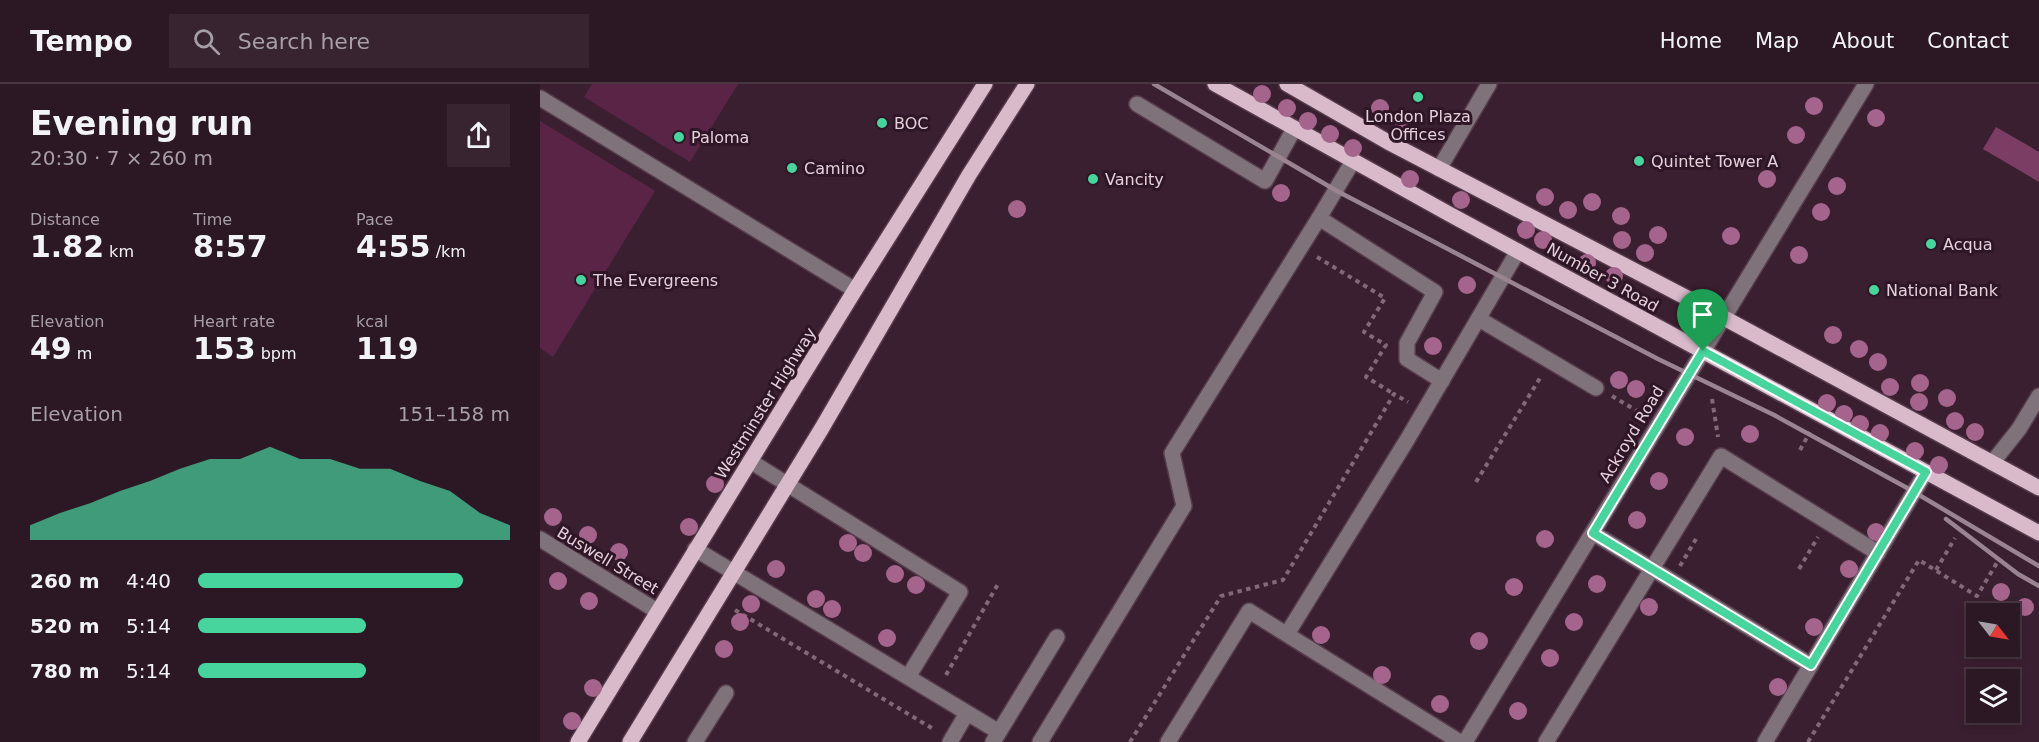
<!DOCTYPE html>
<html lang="en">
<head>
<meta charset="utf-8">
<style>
  body { margin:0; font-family:"DejaVu Sans",sans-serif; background:#382431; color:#f1f3f6; height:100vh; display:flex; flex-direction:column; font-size:22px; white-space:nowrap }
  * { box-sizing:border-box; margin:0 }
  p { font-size:20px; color:#a69fa6 }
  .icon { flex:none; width:33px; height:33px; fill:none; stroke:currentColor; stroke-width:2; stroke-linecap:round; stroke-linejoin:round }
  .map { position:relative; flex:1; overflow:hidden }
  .drawer { display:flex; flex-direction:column; background:#2c1724; width:540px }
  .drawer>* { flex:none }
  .needle { width:39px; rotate:121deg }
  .tools { position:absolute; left:1426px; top:519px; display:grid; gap:12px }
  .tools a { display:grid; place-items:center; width:54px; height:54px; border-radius:0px; background:#2c1724; box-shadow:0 3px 9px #0003,0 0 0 2px #483641; font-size:30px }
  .pin { position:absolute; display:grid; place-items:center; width:51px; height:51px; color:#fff; margin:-62px -26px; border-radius:50% 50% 50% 0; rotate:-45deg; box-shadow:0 0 6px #0007 }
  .pin .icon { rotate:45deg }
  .round { display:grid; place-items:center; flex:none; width:63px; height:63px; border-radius:0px; background:#382431 }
  .summary { display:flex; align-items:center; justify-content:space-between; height:102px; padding:0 30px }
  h1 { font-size:33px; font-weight:700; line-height:45px }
  .metrics { display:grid; grid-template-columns:repeat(3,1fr); gap:9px; height:102px; padding:6px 30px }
  .metrics div { display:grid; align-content:center }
  .metrics b { font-size:30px; font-weight:700 }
  .metrics small { font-size:16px; font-weight:400 }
  .metrics p { font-size:16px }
  .chart { height:168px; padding:12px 30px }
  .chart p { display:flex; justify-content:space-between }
  .chart svg { width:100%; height:108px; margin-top:6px; fill:#48d49d; opacity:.7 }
  ul { padding:0 30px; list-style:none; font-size:20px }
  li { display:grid; grid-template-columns:96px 72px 1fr; align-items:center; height:45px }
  li i { height:15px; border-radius:8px; background:#48d49d }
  header { display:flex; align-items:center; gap:36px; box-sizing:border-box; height:84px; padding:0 30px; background:#2c1724; border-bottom:2px solid #483641 }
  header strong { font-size:28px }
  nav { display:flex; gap:33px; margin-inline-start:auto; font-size:21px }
  .search { width:420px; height:54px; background:#382431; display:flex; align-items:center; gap:15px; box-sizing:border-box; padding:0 21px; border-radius:0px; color:#a69fa6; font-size:22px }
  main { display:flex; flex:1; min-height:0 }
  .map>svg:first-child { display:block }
</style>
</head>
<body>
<header>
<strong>Tempo</strong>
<div class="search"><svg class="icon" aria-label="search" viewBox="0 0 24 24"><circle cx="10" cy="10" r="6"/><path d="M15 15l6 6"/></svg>Search here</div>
<nav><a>Home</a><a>Map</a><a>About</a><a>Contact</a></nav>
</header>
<main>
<section class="drawer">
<div class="summary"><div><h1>Evening run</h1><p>20:30 · 7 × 260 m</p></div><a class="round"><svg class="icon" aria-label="share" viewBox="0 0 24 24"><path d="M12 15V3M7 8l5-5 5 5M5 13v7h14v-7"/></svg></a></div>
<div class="metrics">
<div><p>Distance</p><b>1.82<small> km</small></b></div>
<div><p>Time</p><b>8:57</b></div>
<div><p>Pace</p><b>4:55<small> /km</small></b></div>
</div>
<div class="metrics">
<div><p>Elevation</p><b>49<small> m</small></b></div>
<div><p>Heart rate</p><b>153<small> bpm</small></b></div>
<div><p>kcal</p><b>119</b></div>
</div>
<div class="chart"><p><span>Elevation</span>151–158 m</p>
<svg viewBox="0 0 160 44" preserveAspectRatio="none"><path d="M0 44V38L10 33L20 29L30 24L40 20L50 15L60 11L70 11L80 6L90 11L100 11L110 15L120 15L130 20L140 24L150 33L160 38V44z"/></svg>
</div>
<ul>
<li><b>260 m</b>4:40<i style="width:85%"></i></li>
<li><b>520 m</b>5:14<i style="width:54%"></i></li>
<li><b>780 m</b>5:14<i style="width:54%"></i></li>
</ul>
</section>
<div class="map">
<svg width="1499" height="658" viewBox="0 0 1499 658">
  <rect width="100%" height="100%" fill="#3a1f30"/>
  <g fill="#5a2447">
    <polygon points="52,0 198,0 150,78 44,13"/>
    <polygon points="0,37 115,107 13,273 0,264"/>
  </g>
  <polygon fill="#7c3d65" points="1456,43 1499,68 1499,98 1443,65"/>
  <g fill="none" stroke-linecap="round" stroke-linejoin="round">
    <g stroke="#553b4b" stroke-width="18">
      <g id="minor">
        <polyline points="0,14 315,206"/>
        <polyline points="597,20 725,97 754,45"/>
        <polyline points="899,85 949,0"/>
        <polyline points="779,134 813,77"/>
        <polyline points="939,235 1056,304"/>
        <polyline points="210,377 420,508 368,593"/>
        <polyline points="1452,379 1479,345 1499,312"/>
        <polyline points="1053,449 1271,581"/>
        <polyline points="0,455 117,527"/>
        <polyline points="155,465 459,648"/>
        <polyline points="747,550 867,356 978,167"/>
        <polyline points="155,658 186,609"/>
        <polyline points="410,658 427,629"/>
        <polyline points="453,658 517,553"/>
        <polyline points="500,658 644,422 632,369 779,134 895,208 867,259 867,275 902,297"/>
        <polyline points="628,658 709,527 920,658"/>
        <polyline points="925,658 1326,0"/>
        <polyline points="1006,658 1181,372 1338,469"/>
        <polyline points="1225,658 1386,388"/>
      </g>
    </g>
    <g stroke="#553b4b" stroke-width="18">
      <g id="major">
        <polyline points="675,0 911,131 1499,449"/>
        <polyline points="747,0 848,58 1149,215 1499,404"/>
        <polyline points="38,658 315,206 445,0"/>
        <polyline points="90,658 282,344 429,91 487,0"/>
      </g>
    </g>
    <g stroke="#816978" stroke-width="4" stroke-dasharray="4.5 4.5" stroke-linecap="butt">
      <polyline points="777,173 845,214 824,248 846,261 826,293 854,310"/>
      <polyline points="1072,312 1097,327"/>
      <polyline points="1172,315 1178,353"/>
      <polyline points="1260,366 1270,348"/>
      <polyline points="936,398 1000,294"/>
      <polyline points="1140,482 1156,455"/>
      <polyline points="1259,485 1278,453"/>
      <polyline points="1396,486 1415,454"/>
      <polyline points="195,526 395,646"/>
      <polyline points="406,591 458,500"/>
      <polyline points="590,658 681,512 743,496 854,310 868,318"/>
      <polyline points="1268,658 1379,476 1437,512 1458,477"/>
    </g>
    <use href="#minor" stroke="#80727a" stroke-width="15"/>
    <use href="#major" stroke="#d8bacb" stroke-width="15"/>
    <g stroke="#9a8491" stroke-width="4.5">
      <polyline points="614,0 797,107 1118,275 1234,331 1369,405 1499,482"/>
      <polyline points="1406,435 1478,490 1499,502"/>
    </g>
  </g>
  <g fill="#a4648b">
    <circle cx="722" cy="10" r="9"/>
    <circle cx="1274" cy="22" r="9"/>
    <circle cx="747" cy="24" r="9"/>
    <circle cx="840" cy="24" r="9"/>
    <circle cx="1336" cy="34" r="9"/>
    <circle cx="862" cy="35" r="9"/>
    <circle cx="768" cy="37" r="9"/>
    <circle cx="790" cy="50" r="9"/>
    <circle cx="1256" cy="51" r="9"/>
    <circle cx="813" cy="64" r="9"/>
    <circle cx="870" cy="95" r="9"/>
    <circle cx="1227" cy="95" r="9"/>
    <circle cx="1297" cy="102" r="9"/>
    <circle cx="741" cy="109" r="9"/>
    <circle cx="1005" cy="113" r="9"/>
    <circle cx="921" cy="116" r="9"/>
    <circle cx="1052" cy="118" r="9"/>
    <circle cx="477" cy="125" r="9"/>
    <circle cx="1028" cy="126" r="9"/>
    <circle cx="1281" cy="128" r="9"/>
    <circle cx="1081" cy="132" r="9"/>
    <circle cx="986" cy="146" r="9"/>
    <circle cx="1118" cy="151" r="9"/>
    <circle cx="1191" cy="152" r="9"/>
    <circle cx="1003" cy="156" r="9"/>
    <circle cx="1082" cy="156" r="9"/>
    <circle cx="1105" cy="169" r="9"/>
    <circle cx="1259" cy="171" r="9"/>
    <circle cx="1047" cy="179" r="9"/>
    <circle cx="1074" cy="192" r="9"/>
    <circle cx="927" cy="201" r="9"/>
    <circle cx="1293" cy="251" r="9"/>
    <circle cx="893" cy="262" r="9"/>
    <circle cx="1319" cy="265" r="9"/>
    <circle cx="1338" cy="278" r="9"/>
    <circle cx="1079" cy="296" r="9"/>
    <circle cx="1380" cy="299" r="9"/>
    <circle cx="1350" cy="303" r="9"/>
    <circle cx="1096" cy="305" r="9"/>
    <circle cx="1407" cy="314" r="9"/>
    <circle cx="1379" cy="318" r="9"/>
    <circle cx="1287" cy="319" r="9"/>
    <circle cx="1304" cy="330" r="9"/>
    <circle cx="1415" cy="337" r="9"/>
    <circle cx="1320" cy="340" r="9"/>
    <circle cx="1435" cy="348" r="9"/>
    <circle cx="1340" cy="349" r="9"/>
    <circle cx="1210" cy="350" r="9"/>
    <circle cx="1145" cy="353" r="9"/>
    <circle cx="1375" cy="367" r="9"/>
    <circle cx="1399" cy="381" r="9"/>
    <circle cx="1119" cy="397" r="9"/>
    <circle cx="175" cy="400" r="9"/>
    <circle cx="13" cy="433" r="9"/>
    <circle cx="1097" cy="436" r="9"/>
    <circle cx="149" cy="443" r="9"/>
    <circle cx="1336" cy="448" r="9"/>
    <circle cx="48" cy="451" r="9"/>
    <circle cx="1005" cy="455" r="9"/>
    <circle cx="308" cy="459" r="9"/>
    <circle cx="79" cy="468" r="9"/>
    <circle cx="323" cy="469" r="9"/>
    <circle cx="236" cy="485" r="9"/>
    <circle cx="1309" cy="485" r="9"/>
    <circle cx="355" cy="490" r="9"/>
    <circle cx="18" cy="497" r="9"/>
    <circle cx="1057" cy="500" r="9"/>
    <circle cx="376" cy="501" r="9"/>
    <circle cx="974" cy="503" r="9"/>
    <circle cx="1461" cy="508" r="9"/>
    <circle cx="276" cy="515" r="9"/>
    <circle cx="49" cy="517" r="9"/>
    <circle cx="211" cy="520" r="9"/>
    <circle cx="1109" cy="523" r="9"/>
    <circle cx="1485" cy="523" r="9"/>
    <circle cx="292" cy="525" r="9"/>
    <circle cx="200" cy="538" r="9"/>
    <circle cx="1034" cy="538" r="9"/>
    <circle cx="1274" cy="543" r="9"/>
    <circle cx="781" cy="551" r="9"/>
    <circle cx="347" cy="554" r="9"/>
    <circle cx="939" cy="557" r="9"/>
    <circle cx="184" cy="565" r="9"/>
    <circle cx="1010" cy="574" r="9"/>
    <circle cx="842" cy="591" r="9"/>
    <circle cx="1238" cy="603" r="9"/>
    <circle cx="53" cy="604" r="9"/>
    <circle cx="900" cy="620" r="9"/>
    <circle cx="978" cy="627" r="9"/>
    <circle cx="32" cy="637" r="9"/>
  </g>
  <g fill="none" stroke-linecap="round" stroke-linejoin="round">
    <g stroke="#fff" stroke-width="12">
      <polygon id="route" points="1163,267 1386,388 1271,581 1053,449"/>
    </g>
    <use href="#route" stroke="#48d49d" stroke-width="8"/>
  </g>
  <g fill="#48d49d" stroke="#2f1626" stroke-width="2">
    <circle cx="878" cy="13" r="6"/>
    <circle cx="342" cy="39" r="6"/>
    <circle cx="139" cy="53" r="6"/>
    <circle cx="1099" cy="77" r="6"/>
    <circle cx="252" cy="84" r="6"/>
    <circle cx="553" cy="95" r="6"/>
    <circle cx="1391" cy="160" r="6"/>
    <circle cx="41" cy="196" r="6"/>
    <circle cx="1334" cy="206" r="6"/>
  </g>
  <g text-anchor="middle" stroke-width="6" stroke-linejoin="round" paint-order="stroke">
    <g font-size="16" fill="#e3d0db" stroke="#2f1626" text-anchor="start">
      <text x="878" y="38" text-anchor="middle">London Plaza<tspan x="878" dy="18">Offices</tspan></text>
      <text x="354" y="45">BOC</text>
      <text x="151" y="59">Paloma</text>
      <text x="1111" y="83">Quintet Tower A</text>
      <text x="264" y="90">Camino</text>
      <text x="565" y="101">Vancity</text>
      <text x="1403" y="166">Acqua</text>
      <text x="53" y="202">The Evergreens</text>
      <text x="1346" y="212">National Bank</text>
    </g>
    <g font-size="16" fill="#e3d0db" stroke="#2f1626">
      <text transform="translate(1063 193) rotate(29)" y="6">Number 3 Road</text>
      <text transform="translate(225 319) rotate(-58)" y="6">Westminster Highway</text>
      <text transform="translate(1091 350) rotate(-59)" y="6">Ackroyd Road</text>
      <text transform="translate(68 476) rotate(31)" y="6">Buswell Street</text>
    </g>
  </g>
</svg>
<div class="tools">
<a><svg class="needle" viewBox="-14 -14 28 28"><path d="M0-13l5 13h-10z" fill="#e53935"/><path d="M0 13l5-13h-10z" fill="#a69fa6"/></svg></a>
<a><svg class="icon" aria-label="layers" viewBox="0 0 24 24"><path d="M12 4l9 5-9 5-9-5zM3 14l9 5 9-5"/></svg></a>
</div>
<div class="pin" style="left:1163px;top:267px;background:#1e9e55"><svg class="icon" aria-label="arrive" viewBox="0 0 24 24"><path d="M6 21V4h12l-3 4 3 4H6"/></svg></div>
</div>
</main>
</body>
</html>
